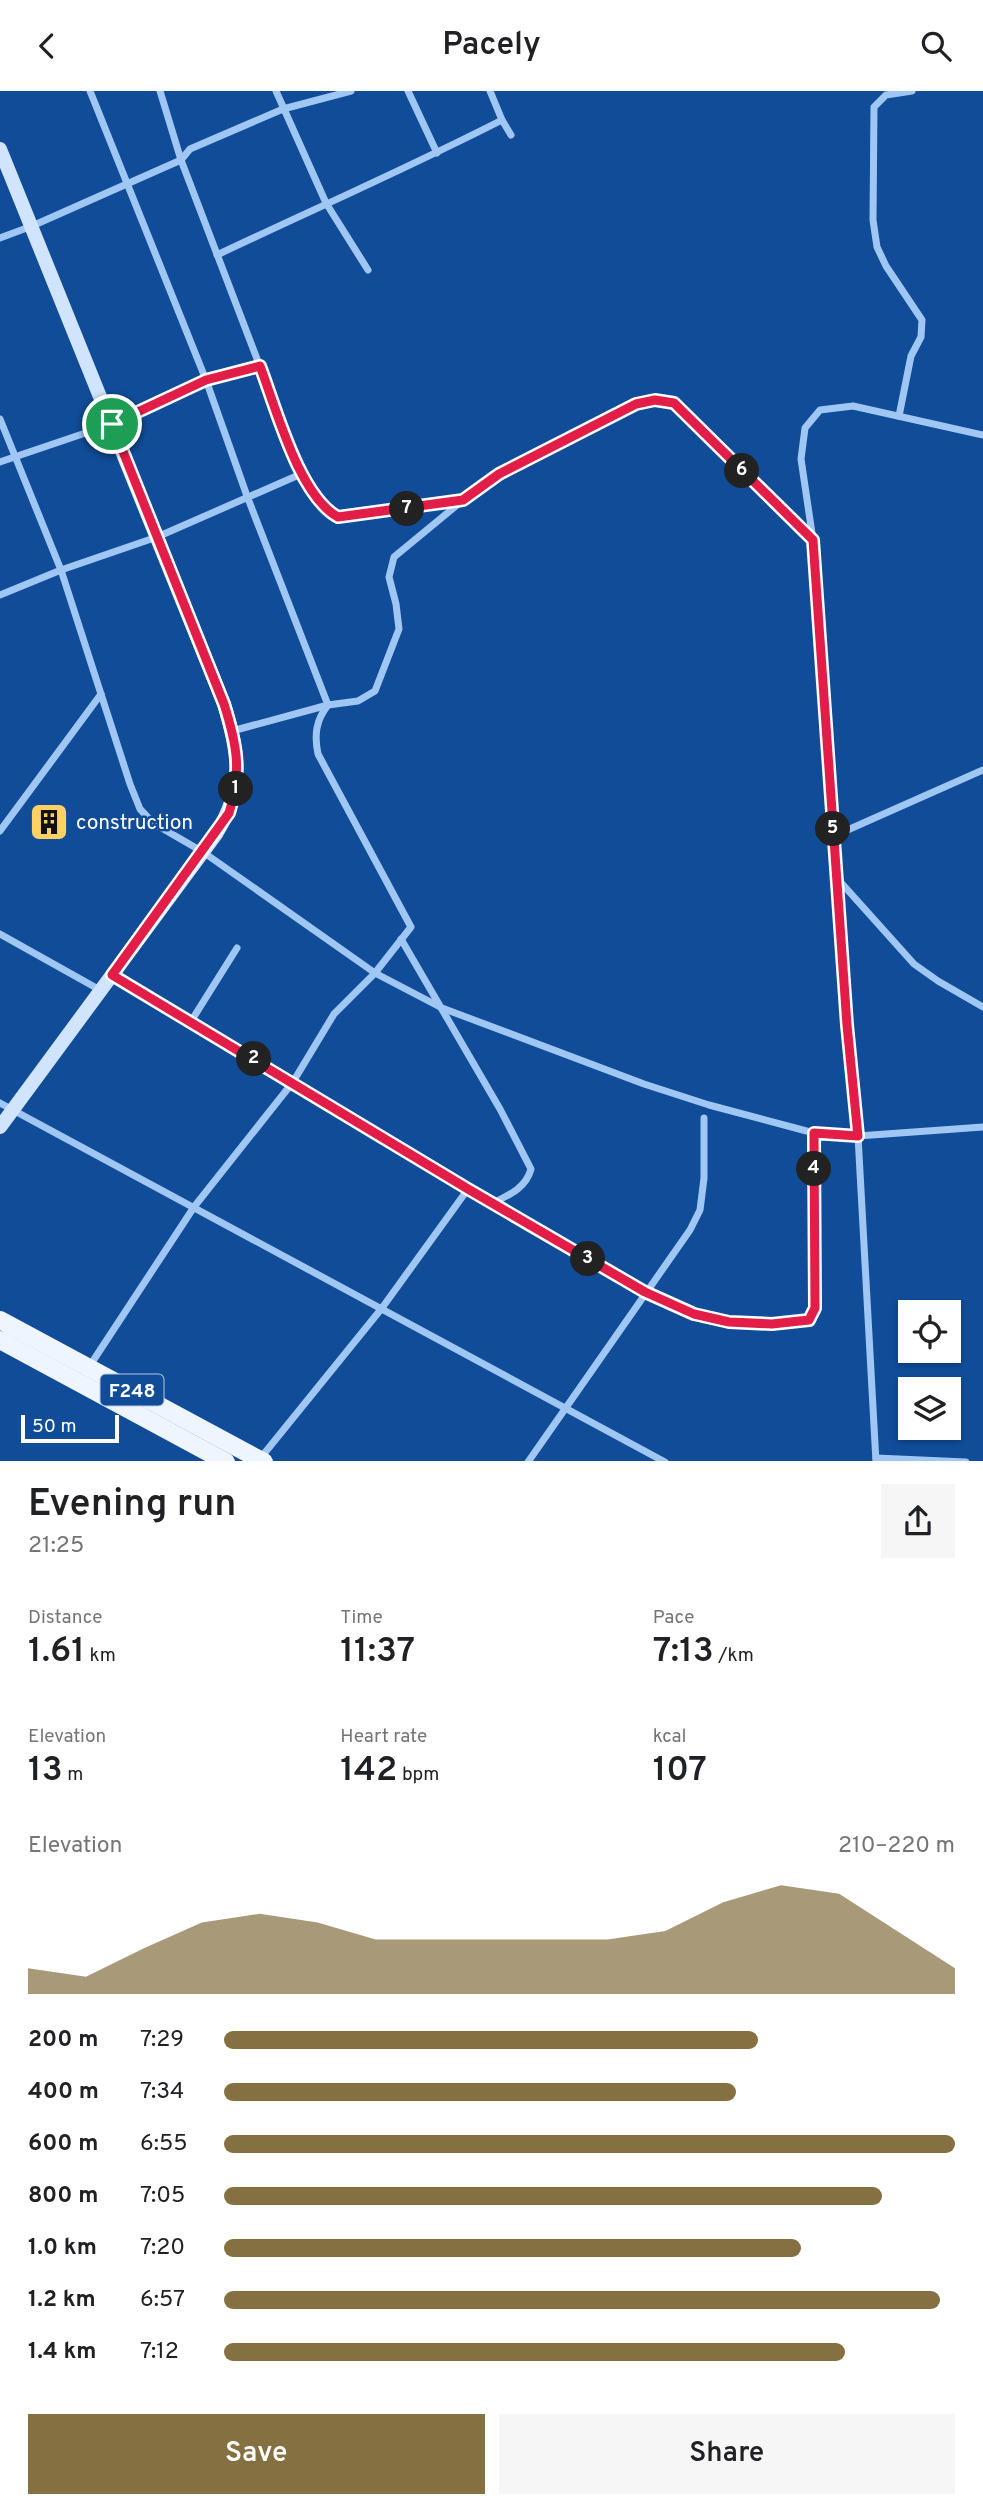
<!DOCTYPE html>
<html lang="en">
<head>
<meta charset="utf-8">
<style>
  body { margin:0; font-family:Overpass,sans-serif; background:#f6f6f6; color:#202124; height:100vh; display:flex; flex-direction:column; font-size:26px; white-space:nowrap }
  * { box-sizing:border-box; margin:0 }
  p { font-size:23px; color:#757577 }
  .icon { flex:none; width:38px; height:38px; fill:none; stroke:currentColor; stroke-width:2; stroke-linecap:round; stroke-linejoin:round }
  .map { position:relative; height:1370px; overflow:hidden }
  .drawer { display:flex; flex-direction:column; background:#fff; flex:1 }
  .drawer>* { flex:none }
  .fabs { position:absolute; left:898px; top:1209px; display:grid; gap:14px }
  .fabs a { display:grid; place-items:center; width:63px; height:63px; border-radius:0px; background:#fff; box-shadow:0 2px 5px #0004; font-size:35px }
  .scale { position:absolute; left:21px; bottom:18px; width:98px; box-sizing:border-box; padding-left:7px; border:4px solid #fff; border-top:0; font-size:19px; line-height:24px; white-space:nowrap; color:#fff; -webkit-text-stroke:5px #104c98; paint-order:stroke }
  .pin { position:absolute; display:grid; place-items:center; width:60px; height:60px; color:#fff; margin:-30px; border:4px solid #fff; border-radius:50%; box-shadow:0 2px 7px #0007 }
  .km { position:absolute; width:35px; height:35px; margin:-18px; border-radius:50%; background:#222; color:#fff; font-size:19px; line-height:35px; text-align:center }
  .round { display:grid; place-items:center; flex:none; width:74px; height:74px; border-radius:0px; background:#f6f6f6 }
  .overview { display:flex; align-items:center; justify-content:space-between; height:119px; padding:0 28px }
  h1 { font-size:38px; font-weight:600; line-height:52px }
  .metrics { display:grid; grid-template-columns:repeat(3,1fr); gap:10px; height:119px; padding:7px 28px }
  .metrics div { display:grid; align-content:center }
  .metrics b { font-size:35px; font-weight:600 }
  .metrics small { font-size:19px; font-weight:400 }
  .metrics p { font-size:19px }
  .chart { height:196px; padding:14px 28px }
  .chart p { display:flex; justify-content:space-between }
  .chart svg { width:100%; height:126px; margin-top:7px; fill:#847041; opacity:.7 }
  .cta { display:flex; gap:14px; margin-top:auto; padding:14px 28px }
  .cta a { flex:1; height:80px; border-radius:0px; background:#847041; color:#fff; font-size:28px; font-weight:600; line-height:80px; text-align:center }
  .cta a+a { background:#f6f6f6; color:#202124 }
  ul { padding:0 28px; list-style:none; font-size:23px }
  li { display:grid; grid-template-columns:112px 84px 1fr; align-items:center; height:52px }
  li i { height:18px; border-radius:9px; background:#847041 }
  header { display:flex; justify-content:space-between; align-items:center; height:91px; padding:0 28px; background:#fff; font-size:32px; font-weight:600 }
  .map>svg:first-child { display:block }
</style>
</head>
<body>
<header><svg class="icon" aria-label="back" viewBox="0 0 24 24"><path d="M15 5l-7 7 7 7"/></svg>Pacely<svg class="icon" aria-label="search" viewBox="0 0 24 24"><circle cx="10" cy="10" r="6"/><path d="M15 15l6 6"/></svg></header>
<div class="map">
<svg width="983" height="1371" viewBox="0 0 983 1371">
  <rect width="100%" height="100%" fill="#104c98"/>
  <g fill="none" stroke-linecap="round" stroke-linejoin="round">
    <g stroke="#a0c7f4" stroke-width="7">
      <polyline points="90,0 206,289 247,405 328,614 358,610 375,600 399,538 396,513 389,486 394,466 485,391 636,313 655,309 674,312 813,449"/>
      <polyline points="160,0 181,69 301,383 325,419 338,426 372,423 461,410"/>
      <polyline points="276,0 326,112 368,179"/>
      <polyline points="408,0 437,62"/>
      <polyline points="502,29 511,44"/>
      <polyline points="0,147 32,135 181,69 190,58 283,18 351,0"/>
      <path d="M217,164c95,-45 191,-87 285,-135l-12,-29"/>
      <polyline points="899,325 911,265 921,246 922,229 886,175 877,156 873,129 874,16 886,4 912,0"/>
      <polyline points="0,328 61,479 130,693 140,718 153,732 203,761 375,882 442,917 644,993 709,1014 814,1042 858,1045 983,1036"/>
      <polyline points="0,371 112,333 206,289 260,275"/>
      <polyline points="0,504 61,479 157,446 301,383"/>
      <polyline points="0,740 101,603"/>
      <polyline points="834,745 983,679"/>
      <polyline points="836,786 914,873 938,890 983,916"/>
      <polyline points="0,843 100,899"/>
      <path d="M401,848l99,170 31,60c-5,19 -22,26 -38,34"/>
      <polyline points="113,884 468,1098 645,1201 694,1223 729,1231 772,1232 809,1229 815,1217 814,1042"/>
      <polyline points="190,932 237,857"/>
      <polyline points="0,1012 665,1371"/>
      <path d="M89,1276l105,-160 99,-125 41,-68 41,-41 36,-46 -93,-173c-4,-19 -2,-34 10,-49l-96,26"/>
      <polyline points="876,1367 966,1371"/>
      <polyline points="259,1369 382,1217 468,1098"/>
      <polyline points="528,1371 690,1139 700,1119 704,1087 704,1027"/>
      <polyline points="876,1371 858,1045 847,934 813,449 801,368 805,337 820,319 853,315 983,344"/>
    </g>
    <path stroke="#d0e4fd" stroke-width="14" d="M0,58l224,555c15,50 21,83 -8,130l-216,293"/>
    <g stroke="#eef5ff" stroke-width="18">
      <polyline points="0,1229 264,1371"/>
      <polyline points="0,1249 226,1371"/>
    </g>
  </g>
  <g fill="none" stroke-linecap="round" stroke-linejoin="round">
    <g stroke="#fff" stroke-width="14">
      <path id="route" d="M260,275c16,42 39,130 78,151l125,-17 36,-26 137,-70 19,-4 19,3 139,137 34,485 11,111 -44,-3 1,175 -6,12 -37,4 -43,-2 -35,-8 -49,-22 -177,-103 -356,-214 117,-162c13,-42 8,-68 -5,-109l-112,-280 94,-44z"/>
    </g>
    <use href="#route" stroke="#e11d48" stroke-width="9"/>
  </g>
  <defs>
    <g id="building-square" transform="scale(2.0125)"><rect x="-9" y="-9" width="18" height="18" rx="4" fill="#ffd164" stroke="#104c98"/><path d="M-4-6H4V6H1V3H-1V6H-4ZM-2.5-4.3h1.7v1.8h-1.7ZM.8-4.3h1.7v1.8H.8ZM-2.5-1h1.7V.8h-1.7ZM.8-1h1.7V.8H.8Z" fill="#111"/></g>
  </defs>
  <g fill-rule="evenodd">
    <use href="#building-square" x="49" y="731"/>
  </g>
  <g text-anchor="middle" stroke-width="5" stroke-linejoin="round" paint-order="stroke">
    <rect fill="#104c98" stroke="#b7c9e0" stroke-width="2" x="100.5" y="1283.5" width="63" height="31" rx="5"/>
    <g font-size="19" font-weight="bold" fill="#fff">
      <text x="132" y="1306">F248</text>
    </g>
    <g font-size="21" fill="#fff" stroke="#104c98" text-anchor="start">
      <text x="76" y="738">construction</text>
    </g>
  </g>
</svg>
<div class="fabs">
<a><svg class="icon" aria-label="locate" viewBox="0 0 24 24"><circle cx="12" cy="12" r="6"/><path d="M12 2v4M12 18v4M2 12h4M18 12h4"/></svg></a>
<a><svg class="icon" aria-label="layers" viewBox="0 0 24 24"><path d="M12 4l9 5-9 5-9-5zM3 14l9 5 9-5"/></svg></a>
</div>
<div class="scale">50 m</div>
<div class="pin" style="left:112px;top:333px;background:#1e9e55"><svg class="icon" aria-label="arrive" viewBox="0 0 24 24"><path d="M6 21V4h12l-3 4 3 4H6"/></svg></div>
<b class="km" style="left:236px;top:698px">1</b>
<b class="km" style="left:254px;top:968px">2</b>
<b class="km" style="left:588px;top:1168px">3</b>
<b class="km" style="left:814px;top:1078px">4</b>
<b class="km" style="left:833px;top:738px">5</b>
<b class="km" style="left:742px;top:380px">6</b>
<b class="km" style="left:407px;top:418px">7</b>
</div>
<section class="drawer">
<div class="overview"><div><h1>Evening run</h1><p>21:25</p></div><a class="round"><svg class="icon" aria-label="share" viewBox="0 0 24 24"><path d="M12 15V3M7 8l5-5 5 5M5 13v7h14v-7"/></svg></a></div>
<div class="metrics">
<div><p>Distance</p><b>1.61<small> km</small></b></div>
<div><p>Time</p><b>11:37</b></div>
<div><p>Pace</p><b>7:13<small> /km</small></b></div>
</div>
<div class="metrics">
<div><p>Elevation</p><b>13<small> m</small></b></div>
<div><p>Heart rate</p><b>142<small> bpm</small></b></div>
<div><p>kcal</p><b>107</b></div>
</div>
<div class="chart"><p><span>Elevation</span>210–220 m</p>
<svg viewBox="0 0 160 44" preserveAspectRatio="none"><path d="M0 44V35L10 38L20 28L30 19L40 16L50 19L60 25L70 25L80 25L90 25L100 25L110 22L120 12L130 6L140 9L150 22L160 35V44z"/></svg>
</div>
<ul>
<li><b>200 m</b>7:29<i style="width:73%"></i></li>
<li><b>400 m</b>7:34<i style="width:70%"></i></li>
<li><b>600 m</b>6:55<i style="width:100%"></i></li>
<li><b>800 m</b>7:05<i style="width:90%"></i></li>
<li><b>1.0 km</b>7:20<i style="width:79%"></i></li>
<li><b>1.2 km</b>6:57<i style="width:98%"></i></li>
<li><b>1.4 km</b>7:12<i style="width:85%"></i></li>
</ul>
<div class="cta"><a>Save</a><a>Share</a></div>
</section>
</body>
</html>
